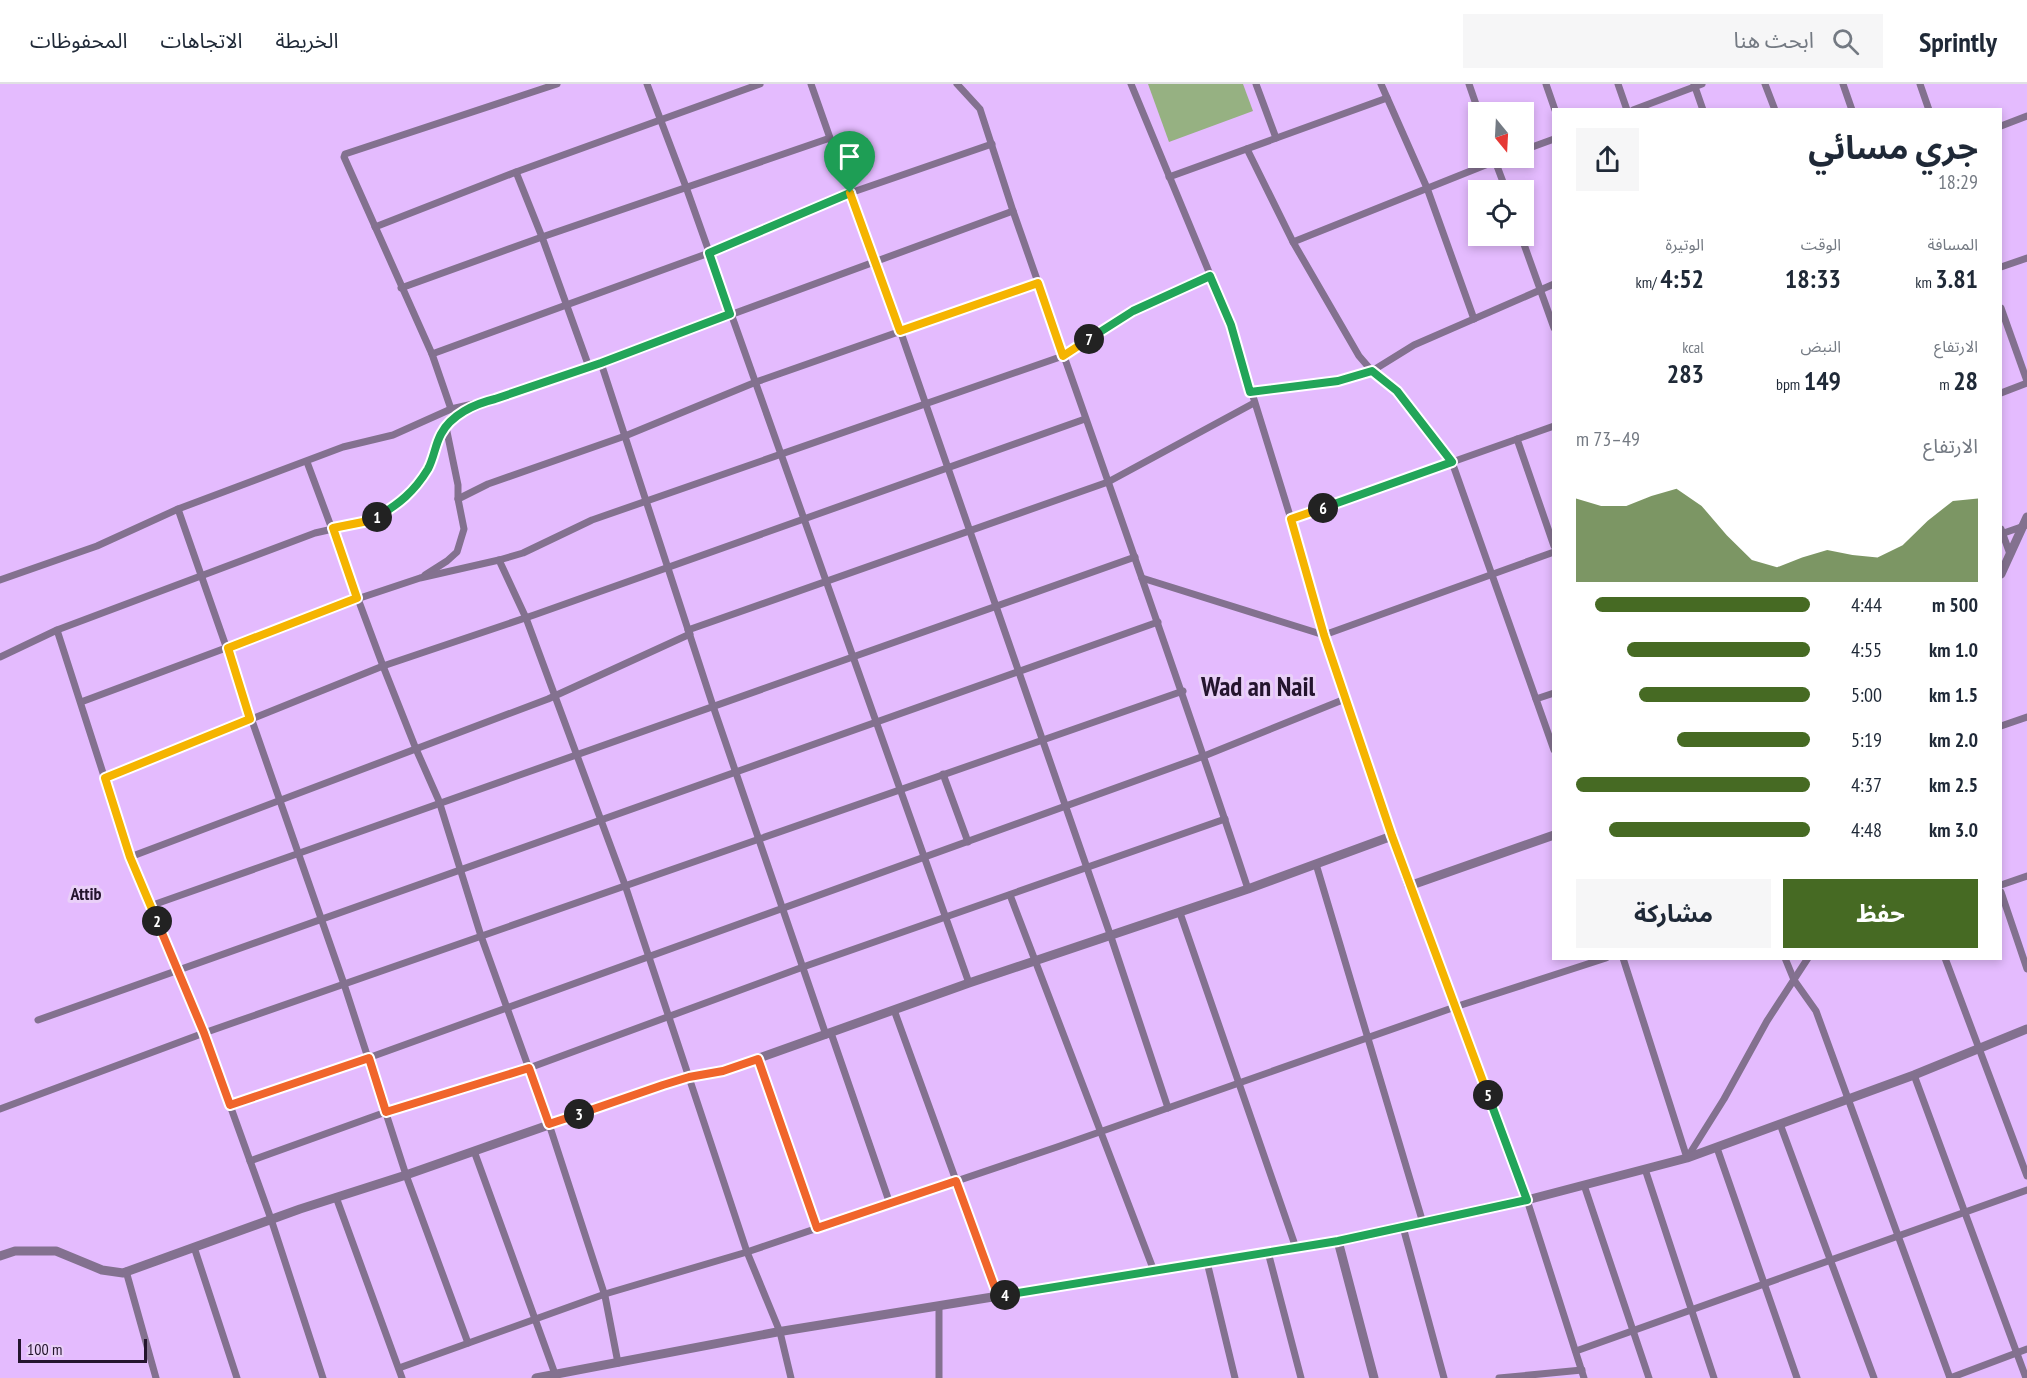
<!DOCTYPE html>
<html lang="ar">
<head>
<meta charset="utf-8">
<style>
  body { margin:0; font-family:"PT Sans Narrow","Noto Sans Arabic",sans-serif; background:#f6f6f7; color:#1f2937; direction:rtl; height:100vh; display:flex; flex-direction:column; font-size:22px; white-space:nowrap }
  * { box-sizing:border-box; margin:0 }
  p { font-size:20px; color:#747a83 }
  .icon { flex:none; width:33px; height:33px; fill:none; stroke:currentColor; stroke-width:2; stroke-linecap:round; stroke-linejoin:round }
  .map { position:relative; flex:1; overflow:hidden; direction:ltr }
  .details { position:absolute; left:1552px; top:24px; width:450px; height:852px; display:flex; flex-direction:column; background:#fff; border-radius:0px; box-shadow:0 3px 9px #0003; direction:rtl }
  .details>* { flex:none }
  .needle { width:39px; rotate:162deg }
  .fabs { position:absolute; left:1468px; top:18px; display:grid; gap:12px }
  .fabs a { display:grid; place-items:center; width:66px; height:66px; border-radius:0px; background:#fff; box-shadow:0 3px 9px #0003; font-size:30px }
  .scale { position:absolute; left:18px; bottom:15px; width:129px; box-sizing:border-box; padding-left:6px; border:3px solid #24142d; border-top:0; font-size:16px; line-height:21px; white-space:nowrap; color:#24142d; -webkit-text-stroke:4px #e9d0f8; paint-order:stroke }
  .pin { position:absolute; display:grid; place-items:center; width:51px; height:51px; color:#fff; margin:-62px -26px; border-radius:50% 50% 50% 0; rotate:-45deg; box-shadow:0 0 6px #0007 }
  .pin .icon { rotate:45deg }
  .km { position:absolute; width:30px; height:30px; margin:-15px; border-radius:50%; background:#222; color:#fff; font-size:16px; line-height:30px; text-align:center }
  .round { display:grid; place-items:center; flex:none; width:63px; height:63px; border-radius:0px; background:#f6f6f7 }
  .head { display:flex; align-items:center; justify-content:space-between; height:102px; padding:0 24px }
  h1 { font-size:33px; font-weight:700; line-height:45px }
  .figures { display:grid; grid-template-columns:repeat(3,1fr); gap:9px; height:102px; padding:6px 24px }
  .figures div { display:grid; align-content:center }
  .figures b { font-size:26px; font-weight:700 }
  .figures small { font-size:16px; font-weight:400 }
  .figures p { font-size:16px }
  .chart { height:168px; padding:12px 24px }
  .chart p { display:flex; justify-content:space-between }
  .chart svg { width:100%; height:108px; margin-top:6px; fill:#466a23; opacity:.7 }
  .primary-button { display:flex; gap:12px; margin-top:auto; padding:12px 24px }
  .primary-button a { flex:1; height:69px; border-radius:0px; background:#466a23; color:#fff; font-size:24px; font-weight:700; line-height:69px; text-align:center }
  .primary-button a+a { background:#f6f6f7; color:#1f2937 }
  ul { padding:0 24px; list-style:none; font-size:20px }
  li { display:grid; grid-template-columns:96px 72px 1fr; align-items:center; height:45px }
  li i { height:15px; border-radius:8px; background:#466a23 }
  header { display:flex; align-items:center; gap:36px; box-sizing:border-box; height:84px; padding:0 30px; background:#fff; border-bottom:2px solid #e0e1e3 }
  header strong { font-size:28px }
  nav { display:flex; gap:33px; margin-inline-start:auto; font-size:21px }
  .search { width:420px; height:54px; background:#f6f6f7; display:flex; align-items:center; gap:15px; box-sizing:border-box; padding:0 21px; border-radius:0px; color:#747a83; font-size:22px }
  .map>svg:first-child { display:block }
</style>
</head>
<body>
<header>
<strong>Sprintly</strong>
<div class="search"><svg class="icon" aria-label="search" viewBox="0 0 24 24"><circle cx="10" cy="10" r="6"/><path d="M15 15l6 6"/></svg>ابحث هنا</div>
<nav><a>الخريطة</a><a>الاتجاهات</a><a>المحفوظات</a></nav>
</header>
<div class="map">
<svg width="2027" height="1294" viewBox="0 0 2027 1294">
  <rect width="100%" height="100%" fill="#e4bbfe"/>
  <polygon fill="#96b182" points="1148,0 1243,0 1253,27 1169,58"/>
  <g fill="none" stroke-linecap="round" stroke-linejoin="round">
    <g stroke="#83718f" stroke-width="7">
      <polyline points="647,0 686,103 969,899"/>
      <polyline points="811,0 830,54"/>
      <polyline points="957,0 980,25 1013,127"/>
      <polyline points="1131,0 1231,241 1291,435 1324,551 1392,752"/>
      <polyline points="1256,0 1276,54"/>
      <polyline points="1381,0 1427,104 1474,235"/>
      <polyline points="1469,0 1479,29"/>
      <polyline points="1546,0 1555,26"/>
      <polyline points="1618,0 1627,26"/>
      <polyline points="1694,0 1703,26"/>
      <polyline points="1765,0 1775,26"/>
      <polyline points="1843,0 1852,26"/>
      <polyline points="1920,0 1929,26"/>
      <polyline points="1633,26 1702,0"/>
      <polyline points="2001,42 2027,32"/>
      <polyline points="1247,65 1293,158 1359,272 1372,287 1397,307 1452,378 1554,666"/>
      <polyline points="1524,66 1554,55"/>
      <polyline points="1494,74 1506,106"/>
      <polyline points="516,88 542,153 589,283"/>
      <polyline points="1169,93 1387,14"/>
      <polyline points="375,143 516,88 760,0"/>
      <polyline points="1521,152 1554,244"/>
      <polyline points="1293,158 1503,74"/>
      <polyline points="2001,183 2027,174"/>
      <polyline points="401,204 542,153 830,54 876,177 1111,853 1168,1024"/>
      <polyline points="2001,224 2027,297"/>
      <polyline points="432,270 709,169 850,109 992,60"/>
      <polyline points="601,279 713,622 826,951"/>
      <polyline points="1250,308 1338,297 1372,287 1414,261 1554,200"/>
      <polyline points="2001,309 2027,299"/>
      <polyline points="451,325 432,270 344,73 345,70 557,0"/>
      <polyline points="1517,355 1554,462"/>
      <polyline points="307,378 383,582 416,665 439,717 481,852 549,1040 605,1212 618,1279"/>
      <polyline points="458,415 488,400 625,352 756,298 1038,199"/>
      <polyline points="178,425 344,900 406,1091 468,1259"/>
      <polyline points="1291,435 1554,342"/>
      <polyline points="2001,445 2010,470"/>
      <polyline points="2001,450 2024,442"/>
      <polyline points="499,476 526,534 625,801 747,1168 780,1248 791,1294"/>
      <polyline points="425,491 447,477 457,468 464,445 458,415 458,401 446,343"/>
      <polyline points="1142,494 1324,551 1554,468"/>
      <path d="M0,496l97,-34 81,-37 165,-62 50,-12 58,-26 44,-10 99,-34 419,-154c79,226 160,451 235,678"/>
      <polyline points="57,546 130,773 204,949 271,1135 323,1294"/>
      <polyline points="688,546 1108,398 1254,319"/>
      <polyline points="0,573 57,546 315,449 373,436 401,419 429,384 440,351 446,343 473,322"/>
      <polyline points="1536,615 1554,609"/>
      <polyline points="81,618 357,515 420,494 499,476 523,469 592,436 1063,272 1133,227 1210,192"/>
      <polyline points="2001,642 2027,633"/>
      <polyline points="943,690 968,758"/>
      <polyline points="105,694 383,582 534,531 1085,335"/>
      <polyline points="130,773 548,615 690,550"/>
      <polyline points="1316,780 1423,1139"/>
      <polyline points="2001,801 2027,792"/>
      <polyline points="1409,802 1527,1116 1584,1294"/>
      <polyline points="2001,808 2027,885"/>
      <polyline points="1010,811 1154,1187"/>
      <polyline points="150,822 1135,473"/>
      <polyline points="1180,829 1296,1164"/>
      <polyline points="1623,874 1687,1074"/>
      <polyline points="1785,874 1794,896 1816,927 1950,1294"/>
      <polyline points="1945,874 2027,1092"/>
      <polyline points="894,926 998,1212"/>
      <polyline points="38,936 1158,538"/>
      <polyline points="831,949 890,1120"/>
      <polyline points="758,975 817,1144"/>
      <polyline points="1914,991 2026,1294"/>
      <polyline points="230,1021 368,974 1204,672 1345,615"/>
      <polyline points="0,1025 204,949 1183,607"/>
      <polyline points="1780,1040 1874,1294"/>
      <polyline points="1717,1064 1797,1294"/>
      <polyline points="474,1067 555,1290"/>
      <polyline points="1687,1074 1724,1015 1767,937 1808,874"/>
      <polyline points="250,1077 386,1028 529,984 803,883 1225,735"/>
      <polyline points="1645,1085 1714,1294"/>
      <polyline points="1584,1101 1649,1294"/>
      <polyline points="336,1113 402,1294"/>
      <polyline points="1403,1143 1444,1294"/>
      <polyline points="194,1163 237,1294"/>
      <polyline points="1268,1168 1301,1294"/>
      <polyline points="1207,1178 1235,1294"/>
      <polyline points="126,1187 156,1294"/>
      <polyline points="939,1222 939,1294"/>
      <polyline points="1576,1267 2027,1106"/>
      <polyline points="399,1284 605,1210 747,1168 1057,1063 1455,923 1606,874"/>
      <polyline points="1499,1294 1582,1286"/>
      <polyline points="1950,1294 2027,1265"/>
    </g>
    <g stroke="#83718f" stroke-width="9">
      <polyline points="2001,490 2027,433"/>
      <polyline points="1338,1157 1374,1294"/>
      <polyline points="0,1172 15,1167 56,1167 102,1186 123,1189 300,1125 406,1091 663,1001 689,993 723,987 969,899 1248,805 1392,752 1409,802 1554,751"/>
      <polyline points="536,1294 777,1248 1338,1157 1527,1116 1687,1074 1914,991 2027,945"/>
    </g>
  </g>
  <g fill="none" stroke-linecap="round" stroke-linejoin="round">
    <g stroke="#fff" stroke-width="12">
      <path id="split-1" d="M377,433c22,-13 37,-25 51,-48 6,-11 7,-24 13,-35 10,-19 33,-30 54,-35l106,-36 129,-49 -21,-61 141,-60"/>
    </g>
    <g stroke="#fff" stroke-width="12">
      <polyline id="split-2" points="157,837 130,773 105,694 250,635 228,564 357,514 333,444 373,436 377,433"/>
    </g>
    <g stroke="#fff" stroke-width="12">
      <polyline id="split-3" points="157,837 204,949 230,1021 369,974 386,1028 529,984 549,1040 579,1030"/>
    </g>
    <g stroke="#fff" stroke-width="12">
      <polyline id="split-4" points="579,1030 663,1001 689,993 723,987 758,975 817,1144 956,1097 998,1212 1005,1211"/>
    </g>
    <g stroke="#fff" stroke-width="12">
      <polyline id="split-5" points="1005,1211 1338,1157 1527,1116 1488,1011"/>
    </g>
    <g stroke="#fff" stroke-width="12">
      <polyline id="split-6" points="1323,424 1291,435 1324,551 1392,752 1488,1011"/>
    </g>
    <g stroke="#fff" stroke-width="12">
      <polyline id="split-7" points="1089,255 1133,227 1210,192 1231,241 1250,308 1338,297 1372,287 1397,307 1452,378 1323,424"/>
    </g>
    <g stroke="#fff" stroke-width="12">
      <polyline id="split-8" points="850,109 900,247 1038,199 1063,272 1089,255"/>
    </g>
    <use href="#split-1" stroke="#22a559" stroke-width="8"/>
    <use href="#split-2" stroke="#f5b400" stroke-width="8"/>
    <use href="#split-3" stroke="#f0652b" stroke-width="8"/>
    <use href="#split-4" stroke="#f0652b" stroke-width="8"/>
    <use href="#split-5" stroke="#22a559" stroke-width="8"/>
    <use href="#split-6" stroke="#f5b400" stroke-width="8"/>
    <use href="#split-7" stroke="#22a559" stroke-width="8"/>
    <use href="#split-8" stroke="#f5b400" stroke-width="8"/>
  </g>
  <g text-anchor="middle" stroke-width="6" stroke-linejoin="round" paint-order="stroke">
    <g font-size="18" font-weight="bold" fill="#24142d" stroke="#e9d0f8">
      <text x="86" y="816">Attib</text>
    </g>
    <g font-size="27" font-weight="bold" fill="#24142d" stroke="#e9d0f8">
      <text x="1258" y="612">Wad an Nail</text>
    </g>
  </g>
</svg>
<div class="fabs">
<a><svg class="needle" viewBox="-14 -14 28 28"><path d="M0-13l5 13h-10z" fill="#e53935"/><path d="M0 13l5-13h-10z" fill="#747a83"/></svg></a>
<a><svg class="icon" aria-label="locate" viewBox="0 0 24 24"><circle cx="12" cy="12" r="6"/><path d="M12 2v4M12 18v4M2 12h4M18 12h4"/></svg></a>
</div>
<div class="scale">100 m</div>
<div class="pin" style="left:850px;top:109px;background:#1e9e55"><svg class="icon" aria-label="arrive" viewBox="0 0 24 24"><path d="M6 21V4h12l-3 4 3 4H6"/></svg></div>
<b class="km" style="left:377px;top:433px">1</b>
<b class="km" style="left:157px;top:837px">2</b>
<b class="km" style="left:579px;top:1030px">3</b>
<b class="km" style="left:1005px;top:1211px">4</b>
<b class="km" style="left:1488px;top:1011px">5</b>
<b class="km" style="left:1323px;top:424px">6</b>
<b class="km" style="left:1089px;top:255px">7</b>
<section class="details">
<div class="head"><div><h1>جري مسائي</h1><p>18:29</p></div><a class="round"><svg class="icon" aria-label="share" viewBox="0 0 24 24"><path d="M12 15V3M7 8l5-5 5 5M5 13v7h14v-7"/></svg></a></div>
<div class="figures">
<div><p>المسافة</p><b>3.81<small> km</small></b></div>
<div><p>الوقت</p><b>18:33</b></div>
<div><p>الوتيرة</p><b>4:52<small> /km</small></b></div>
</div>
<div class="figures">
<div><p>الارتفاع</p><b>28<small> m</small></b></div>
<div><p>النبض</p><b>149<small> bpm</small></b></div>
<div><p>kcal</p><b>283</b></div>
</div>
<div class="chart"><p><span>الارتفاع</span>49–73 m</p>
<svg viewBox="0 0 160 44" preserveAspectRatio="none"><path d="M0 44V10L10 13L20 13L30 9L40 6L50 13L60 25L70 35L80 38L90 34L100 31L110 33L120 34L130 29L140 19L150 11L160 10V44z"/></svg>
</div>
<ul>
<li><b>500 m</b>4:44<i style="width:92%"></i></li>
<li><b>1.0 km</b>4:55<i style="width:78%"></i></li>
<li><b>1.5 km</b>5:00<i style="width:73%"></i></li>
<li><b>2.0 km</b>5:19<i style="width:57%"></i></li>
<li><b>2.5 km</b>4:37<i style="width:100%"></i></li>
<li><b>3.0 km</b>4:48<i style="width:86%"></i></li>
</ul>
<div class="primary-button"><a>حفظ</a><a>مشاركة</a></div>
</section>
</div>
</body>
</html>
